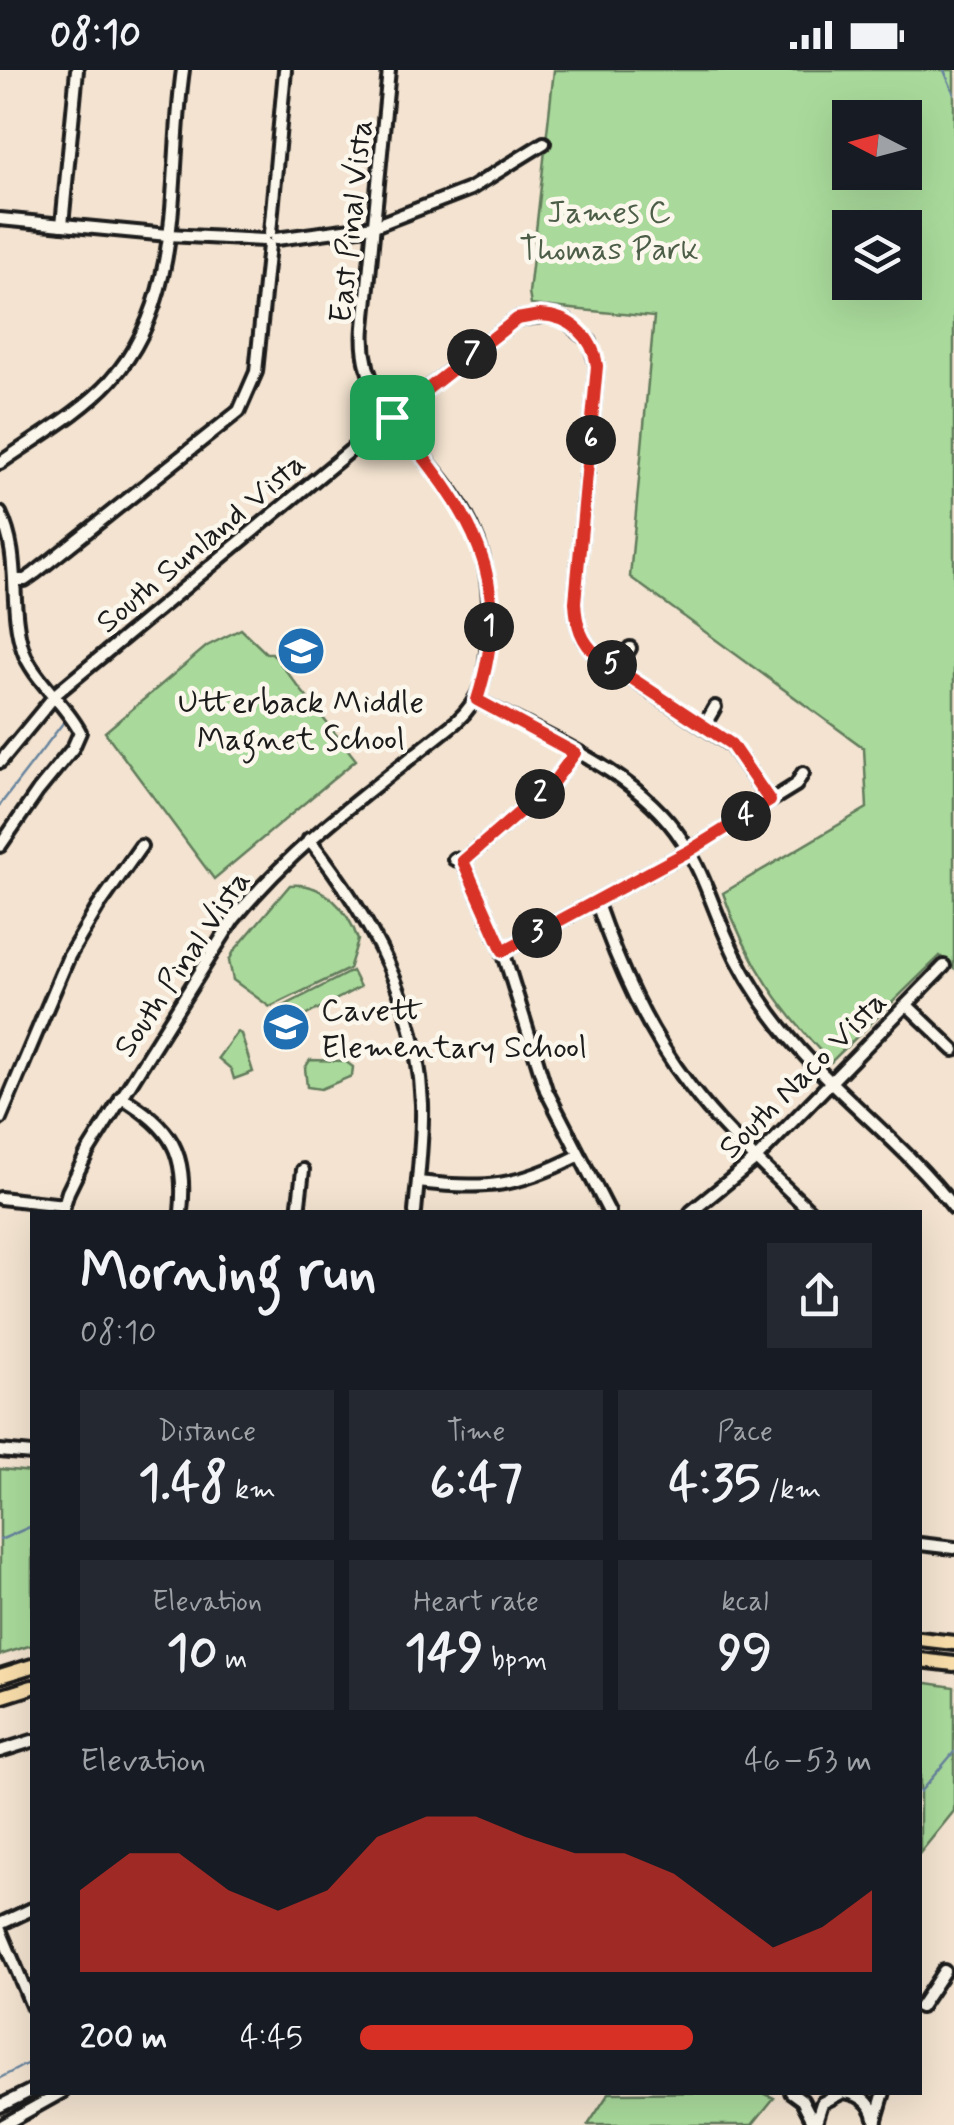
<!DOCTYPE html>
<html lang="en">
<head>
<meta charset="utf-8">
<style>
  body { margin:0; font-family:Mynerve,sans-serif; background:#242831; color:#f1f3f6; height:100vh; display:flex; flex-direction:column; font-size:38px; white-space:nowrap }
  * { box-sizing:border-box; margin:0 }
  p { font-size:32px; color:#9ea1a6 }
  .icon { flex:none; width:55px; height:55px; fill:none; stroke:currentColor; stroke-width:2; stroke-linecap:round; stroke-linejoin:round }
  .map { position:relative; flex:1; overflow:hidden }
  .drawer { position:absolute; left:30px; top:1140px; width:892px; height:885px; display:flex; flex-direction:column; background:#171b24; border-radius:0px; box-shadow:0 10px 40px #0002 }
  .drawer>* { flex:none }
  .needle { width:65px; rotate:276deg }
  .fabs { position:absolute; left:832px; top:30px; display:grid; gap:20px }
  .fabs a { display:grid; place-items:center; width:90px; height:90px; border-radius:0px; background:#171b24; box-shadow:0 10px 40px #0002; font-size:50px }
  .pin { position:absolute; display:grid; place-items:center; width:85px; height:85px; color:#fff; margin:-42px; border-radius:20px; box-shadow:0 5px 15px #0006 }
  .km { position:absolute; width:50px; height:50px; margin:-25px; border-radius:50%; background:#222; color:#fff; font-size:28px; line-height:50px; text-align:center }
  .round { display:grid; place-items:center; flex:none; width:105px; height:105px; border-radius:0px; background:#242831 }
  .overview { display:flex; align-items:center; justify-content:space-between; height:170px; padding:0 50px }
  h1 { font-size:55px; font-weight:700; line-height:75px }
  .metrics { display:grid; grid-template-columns:repeat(3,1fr); gap:15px; height:170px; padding:10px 50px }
  .metrics div { display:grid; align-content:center; border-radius:0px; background:#242831; text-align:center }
  .metrics b { font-size:50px; font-weight:700 }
  .metrics small { font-size:28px; font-weight:400 }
  .metrics p { font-size:28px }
  .chart { height:280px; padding:20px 50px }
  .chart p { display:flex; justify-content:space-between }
  .chart svg { width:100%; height:180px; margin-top:10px; fill:#d93025; opacity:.7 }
  ul { padding:0 50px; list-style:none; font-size:32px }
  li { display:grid; grid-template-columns:160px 120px 1fr; align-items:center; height:75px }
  li i { height:25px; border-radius:12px; background:#d93025 }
  .status { display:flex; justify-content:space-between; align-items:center; height:70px; padding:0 50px; background:#171b24; direction:ltr }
  .status svg { height:28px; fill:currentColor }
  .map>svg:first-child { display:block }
</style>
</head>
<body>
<div class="status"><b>08:10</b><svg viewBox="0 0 49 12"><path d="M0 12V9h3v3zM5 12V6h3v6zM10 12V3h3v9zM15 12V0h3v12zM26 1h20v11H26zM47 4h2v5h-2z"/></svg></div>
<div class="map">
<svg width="954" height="2055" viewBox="0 0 954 2055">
  <rect width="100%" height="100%" fill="#f3e3d0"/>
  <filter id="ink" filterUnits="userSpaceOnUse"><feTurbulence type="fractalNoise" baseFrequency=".01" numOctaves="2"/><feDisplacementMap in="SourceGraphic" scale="20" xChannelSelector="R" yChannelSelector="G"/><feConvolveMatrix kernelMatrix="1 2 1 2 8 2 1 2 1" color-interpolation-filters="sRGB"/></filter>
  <g filter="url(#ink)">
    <g fill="#a9da9b" stroke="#627b5c" stroke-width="2.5" fill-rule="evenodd">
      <path d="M554,0h400v898l-14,-12 -109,106c-49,-50 -85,-102 -108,-169l144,-85 -3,-60 -234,-171 24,-260 -123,-12 -2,-12zM850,48h55v54h-55zM850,158h55v54h-55z"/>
      <polygon points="241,559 266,583 272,583 356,690 214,809 105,662 207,576"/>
      <path d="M290,815c33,-3 58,24 68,55l-9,29 -79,38 -37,-27 -4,-19 5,-10z"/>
      <polygon points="352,901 360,917 289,954 280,938"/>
      <polygon points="237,962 241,964 253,1002 234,1009 231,999 218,988"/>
      <polygon points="310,990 345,991 353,997 352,1006 321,1019 307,1017 305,998"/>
      <polygon points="0,1399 32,1402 32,1575 0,1585"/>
      <polygon points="920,1612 954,1617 954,1741 920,1783"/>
      <polygon points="761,2022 774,2028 752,2055 588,2055 609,2023"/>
    </g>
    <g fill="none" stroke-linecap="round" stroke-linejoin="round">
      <g stroke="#68849e" stroke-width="2.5">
        <polyline points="944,0 954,24"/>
        <polyline points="0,735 63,653"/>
        <polyline points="0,1470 32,1456"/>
        <polyline points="920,1722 954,1682"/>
        <polyline points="0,2008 32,1991"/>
      </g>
      <g stroke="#1c1c1c" stroke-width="18">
        <g id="minor">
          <polyline points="0,149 168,165 264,170"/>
          <polyline points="62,155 77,0"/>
          <polyline points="270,163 285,0"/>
          <polyline points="276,169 374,156 470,119 544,73"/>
          <path d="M0,393c37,-26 81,-50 111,-83 75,-83 57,-207 72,-310"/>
          <path d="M0,443c22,45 8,92 23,137 9,28 42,53 57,82l-7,16 -35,43 -38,55"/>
          <polyline points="17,510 25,510 35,503 239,341 256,302 269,175"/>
          <polyline points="617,598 630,578"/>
          <path d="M477,630c71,38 160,71 205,140 20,30 30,64 44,96 14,33 33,63 55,91 51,66 122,114 173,181"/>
          <polyline points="704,656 715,637"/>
          <path d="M0,692l57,-69 334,-276 126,-98 32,-4 18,6 23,21 7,24 -22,236c1,22 6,40 23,54l133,89 39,56"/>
          <path d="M309,769c62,79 109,163 113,265 1,36 -4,73 -7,108"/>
          <polyline points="454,789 463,791 503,881 546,1020 609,1142"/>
          <polyline points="463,791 552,714 575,683"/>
          <path d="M596,831c23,66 50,128 93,184 35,47 80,86 122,127"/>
          <polyline points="503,881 689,781 796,715 803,703"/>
          <polyline points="907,935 954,980"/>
          <path d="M121,1027c51,31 66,55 60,115"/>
          <polyline points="0,1049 69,886 98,837 141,776"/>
          <path d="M418,1112c68,8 99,5 160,-26"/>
          <polyline points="0,1128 64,1135"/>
          <path d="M62,1142l6,-20 19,-39 146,-233c63,-78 145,-135 223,-198 28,-26 30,-47 32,-83 4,-46 -1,-87 -24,-127 -36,-65 -107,-104 -100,-185l25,-257"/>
          <polyline points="298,1142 303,1100"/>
          <polyline points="691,1142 756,1089 944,896"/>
          <polyline points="0,1381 32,1384"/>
          <polyline points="920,1474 954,1478"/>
          <polyline points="0,1681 32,1671"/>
          <polyline points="0,1854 32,1839"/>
          <polyline points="0,1860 32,1936"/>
          <polyline points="920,1937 944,1901"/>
          <polyline points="791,2022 802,2030 814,2053"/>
          <path d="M845,2022c19,3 30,14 31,33"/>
          <polyline points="0,2036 32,2020"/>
          <polyline points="876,2049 884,2022"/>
          <polyline points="3,2055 62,2022"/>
          <polyline points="815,2055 822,2033 843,2022"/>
        </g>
      </g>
      <g stroke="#1c1c1c" stroke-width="20">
        <g id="major">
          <polyline points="920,1569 954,1573"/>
          <polyline points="920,1590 954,1594"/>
          <polyline points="0,1606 32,1596"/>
          <polyline points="0,1627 32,1617"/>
        </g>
      </g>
      <use href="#minor" stroke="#fbf7ec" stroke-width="10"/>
      <use href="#major" stroke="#f9deab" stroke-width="12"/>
    </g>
  </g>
  <g fill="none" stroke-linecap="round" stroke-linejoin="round" filter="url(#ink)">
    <g stroke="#fff" stroke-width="20">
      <path id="route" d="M540,245c30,1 53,21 57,51l-22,236c1,22 6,40 23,54l133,88 39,57 -81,50 -186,100 -40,-90 89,-77 23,-31 -98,-53c41,-128 -10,-189 -85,-283l125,-98z"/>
    </g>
    <use href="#route" stroke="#d93025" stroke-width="12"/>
  </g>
  <defs>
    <g id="school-disc" transform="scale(2.5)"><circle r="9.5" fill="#1f6fb2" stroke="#fbf7ec"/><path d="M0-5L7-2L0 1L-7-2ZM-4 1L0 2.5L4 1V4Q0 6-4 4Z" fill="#fff"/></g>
  </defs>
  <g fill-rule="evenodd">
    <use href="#school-disc" x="301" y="581"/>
    <use href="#school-disc" x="286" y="957"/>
  </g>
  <g text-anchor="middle" stroke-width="9" stroke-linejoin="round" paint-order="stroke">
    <g font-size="32" fill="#4d5e48" stroke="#fbf7ec">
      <text x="609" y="152">James C<tspan x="609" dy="37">Thomas Park</tspan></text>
    </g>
    <g font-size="32" fill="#1c1c1c" stroke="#fbf7ec">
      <text transform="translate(350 151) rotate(-84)" y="11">East Pinal Vista</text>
      <text transform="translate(200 472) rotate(-40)" y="11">South Sunland Vista</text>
      <text transform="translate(181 893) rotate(-56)" y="11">South Pinal Vista</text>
      <text transform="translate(802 1004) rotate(-45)" y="11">South Naco Vista</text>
    </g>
    <g font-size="32" fill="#1c1c1c" stroke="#fbf7ec">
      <text x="301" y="642">Utterback Middle<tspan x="301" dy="37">Magnet School</tspan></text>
      <text x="321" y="950" text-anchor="start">Cavett<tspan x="321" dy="37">Elementary School</tspan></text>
    </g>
  </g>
</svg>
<div class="fabs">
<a><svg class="needle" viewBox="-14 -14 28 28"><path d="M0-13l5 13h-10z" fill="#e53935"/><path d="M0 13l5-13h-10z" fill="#9ea1a6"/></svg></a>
<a><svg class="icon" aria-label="layers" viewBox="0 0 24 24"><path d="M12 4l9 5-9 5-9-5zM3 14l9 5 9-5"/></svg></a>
</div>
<div class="pin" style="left:392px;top:347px;background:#1e9e55"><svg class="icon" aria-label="arrive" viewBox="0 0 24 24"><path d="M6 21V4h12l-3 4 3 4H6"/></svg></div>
<b class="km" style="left:489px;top:557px">1</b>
<b class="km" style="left:540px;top:724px">2</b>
<b class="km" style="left:537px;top:863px">3</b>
<b class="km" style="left:746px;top:746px">4</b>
<b class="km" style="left:612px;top:595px">5</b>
<b class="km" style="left:591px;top:370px">6</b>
<b class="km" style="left:472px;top:284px">7</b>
<section class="drawer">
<div class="overview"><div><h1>Morning run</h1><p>08:10</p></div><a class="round"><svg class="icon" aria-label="share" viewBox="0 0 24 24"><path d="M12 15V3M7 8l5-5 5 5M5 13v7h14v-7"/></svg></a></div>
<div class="metrics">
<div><p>Distance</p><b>1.48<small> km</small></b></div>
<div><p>Time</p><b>6:47</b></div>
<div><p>Pace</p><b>4:35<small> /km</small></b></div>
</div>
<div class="metrics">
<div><p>Elevation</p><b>10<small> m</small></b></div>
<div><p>Heart rate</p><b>149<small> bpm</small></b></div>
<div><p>kcal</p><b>99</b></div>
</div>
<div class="chart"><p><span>Elevation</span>46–53 m</p>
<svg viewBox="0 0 160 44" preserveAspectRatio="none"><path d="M0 44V24L10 15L20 15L30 24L40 29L50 24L60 11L70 6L80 6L90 11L100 15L110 15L120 20L130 29L140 38L150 33L160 24V44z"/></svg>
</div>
<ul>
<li><b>200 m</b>4:45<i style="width:65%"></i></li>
</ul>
</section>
</div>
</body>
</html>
